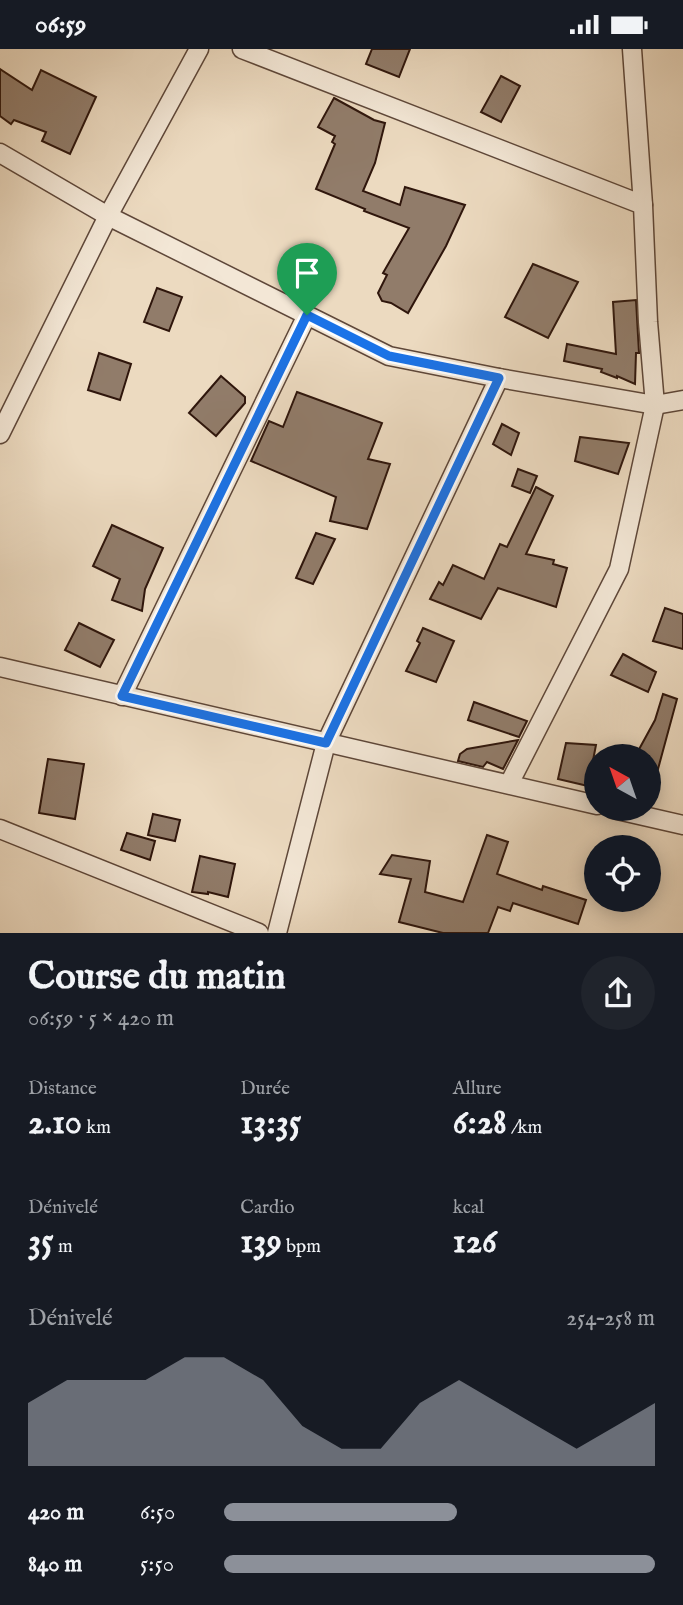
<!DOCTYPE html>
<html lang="fr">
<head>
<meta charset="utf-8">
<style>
  body { margin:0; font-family:"IM FELL English",serif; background:#20242c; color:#f1f3f6; height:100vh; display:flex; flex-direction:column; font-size:26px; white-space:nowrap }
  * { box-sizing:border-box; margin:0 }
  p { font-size:23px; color:#9ea1a6 }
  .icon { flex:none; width:38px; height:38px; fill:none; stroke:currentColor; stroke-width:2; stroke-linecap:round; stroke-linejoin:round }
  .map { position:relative; height:884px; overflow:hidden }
  .sheet { display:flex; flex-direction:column; background:#171b24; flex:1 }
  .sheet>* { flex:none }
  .needle { width:46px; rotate:320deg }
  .controls { position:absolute; left:584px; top:695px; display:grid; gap:14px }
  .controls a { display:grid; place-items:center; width:77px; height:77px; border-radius:50%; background:#171b24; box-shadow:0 4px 18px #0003; font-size:35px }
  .pin { position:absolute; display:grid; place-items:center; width:60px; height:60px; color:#fff; margin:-72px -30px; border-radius:50% 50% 50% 0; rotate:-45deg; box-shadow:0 0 7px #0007 }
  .pin .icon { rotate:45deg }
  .round { display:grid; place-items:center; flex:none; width:74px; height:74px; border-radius:37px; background:#20242c }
  .headline { display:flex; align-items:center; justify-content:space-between; height:119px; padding:0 28px }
  h1 { font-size:38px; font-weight:700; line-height:52px }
  .metrics { display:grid; grid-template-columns:repeat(3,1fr); gap:10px; height:119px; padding:7px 28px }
  .metrics div { display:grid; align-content:center }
  .metrics b { font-size:35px; font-weight:700 }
  .metrics small { font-size:19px; font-weight:400 }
  .metrics p { font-size:19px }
  .chart { height:196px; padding:14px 28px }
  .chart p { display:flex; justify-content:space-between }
  .chart svg { width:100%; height:126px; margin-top:7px; fill:#8c9099; opacity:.7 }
  ul { padding:0 28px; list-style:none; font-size:23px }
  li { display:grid; grid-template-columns:112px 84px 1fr; align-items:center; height:52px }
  li i { height:18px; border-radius:9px; background:#8c9099 }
  .status { display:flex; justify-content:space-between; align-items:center; height:49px; padding:0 35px; background:#171b24; direction:ltr }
  .status svg { height:19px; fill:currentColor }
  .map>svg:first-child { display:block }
</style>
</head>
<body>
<div class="status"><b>06:59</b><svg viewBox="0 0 49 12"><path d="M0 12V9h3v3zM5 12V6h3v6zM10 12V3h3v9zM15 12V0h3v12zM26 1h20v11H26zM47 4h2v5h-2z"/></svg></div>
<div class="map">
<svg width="683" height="884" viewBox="0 0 683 884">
  <rect width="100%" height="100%" fill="#ecdac0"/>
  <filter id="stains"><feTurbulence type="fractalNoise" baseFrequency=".00286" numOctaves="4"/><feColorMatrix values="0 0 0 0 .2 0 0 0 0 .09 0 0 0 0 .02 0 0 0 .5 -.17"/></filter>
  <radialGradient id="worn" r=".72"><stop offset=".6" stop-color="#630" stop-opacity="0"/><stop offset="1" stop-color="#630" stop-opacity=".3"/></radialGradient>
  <g fill="#917c6a" stroke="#2f160c" stroke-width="2">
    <polygon points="372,0 410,0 399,28 366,15"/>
    <polygon points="0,20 32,41 41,21 96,48 70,105 42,92 46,83 14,71 11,75 0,67"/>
    <polygon points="501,27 520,37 501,73 481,63"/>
    <polygon points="334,49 374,71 385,74 375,114 363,142 400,156 405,138 465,156 446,197 408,264 391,254 382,252 378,244 387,226 383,224 409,179 364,162 365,160 316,140 335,95 332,93 335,87 318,78"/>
    <polygon points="533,215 578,233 548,289 505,268"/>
    <polygon points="157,239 182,248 169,282 144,273"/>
    <polygon points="636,251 639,304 636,304 635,335 617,327 617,329 601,323 602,320 564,312 567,295 616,305 613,253"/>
    <polygon points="99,304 131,315 120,351 88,341"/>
    <polygon points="221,327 245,348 245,354 216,387 189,364"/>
    <polygon points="297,343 382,374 368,410 390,415 367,480 330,472 336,448 251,412 269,372 283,378"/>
    <polygon points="502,375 519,384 511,406 493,395"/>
    <polygon points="580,388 629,394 618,425 575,412"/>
    <polygon points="518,420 537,427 530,444 512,437"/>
    <polygon points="536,438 553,447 526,505 554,511 553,515 567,519 556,558 498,539 481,570 430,550 439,533 443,536 453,516 484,530 500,495 507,498"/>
    <polygon points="112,476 163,499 145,540 142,562 112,551 120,530 93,517"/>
    <polygon points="316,484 335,490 313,535 296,529"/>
    <polygon points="665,559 683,565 683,600 653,592"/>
    <polygon points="79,574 114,591 100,618 65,601"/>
    <polygon points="423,579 454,592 436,633 406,622 420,594 417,592"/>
    <polygon points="623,605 656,623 648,643 611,626"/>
    <polygon points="663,645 677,650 658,720 649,713 649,707 641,707 637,704 655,671"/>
    <polygon points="474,653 527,672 519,688 468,671"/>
    <polygon points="518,691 503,720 487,713 483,718 458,712 460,705 467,700"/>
    <polygon points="566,694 596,696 588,737 558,730"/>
    <polygon points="48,710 84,715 75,770 39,764"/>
    <polygon points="153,765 180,771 175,792 148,786"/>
    <polygon points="127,784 155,792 150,811 121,801"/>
    <polygon points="487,786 508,793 497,825 542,841 543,837 586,851 578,875 513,854 510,862 498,858 488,884 443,884 399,873 411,830 380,825 392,806 430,812 425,843 463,853"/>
    <polygon points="200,807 235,815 228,848 208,843 208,845 192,843"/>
  </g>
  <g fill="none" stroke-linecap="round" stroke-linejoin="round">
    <g stroke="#5e4739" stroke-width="21">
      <g id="street">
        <polyline points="242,0 643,156 648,273 655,356 619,520 509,735"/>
        <polyline points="632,0 643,156"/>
        <polyline points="0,104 108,167 389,307 499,329 655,356 683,351"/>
        <polyline points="0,385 108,167 199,0"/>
        <polyline points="0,618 597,756"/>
        <polyline points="122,647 307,266"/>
        <polyline points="613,760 683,776"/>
        <polyline points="0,780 259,884"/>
        <polyline points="277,884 326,694 499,329"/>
      </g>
    </g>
    <use href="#street" stroke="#f3e7d6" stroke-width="18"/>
  </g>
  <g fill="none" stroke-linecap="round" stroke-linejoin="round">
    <g stroke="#fff" stroke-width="14">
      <polygon id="route" points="307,266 389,307 499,329 326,694 122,647"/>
    </g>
    <use href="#route" stroke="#1a73e8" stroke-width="9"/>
  </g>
  <rect width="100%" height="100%" filter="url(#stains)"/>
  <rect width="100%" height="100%" fill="url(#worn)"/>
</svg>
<div class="controls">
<a><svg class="needle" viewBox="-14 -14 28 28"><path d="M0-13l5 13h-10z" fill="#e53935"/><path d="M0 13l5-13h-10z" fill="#9ea1a6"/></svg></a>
<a><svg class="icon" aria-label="locate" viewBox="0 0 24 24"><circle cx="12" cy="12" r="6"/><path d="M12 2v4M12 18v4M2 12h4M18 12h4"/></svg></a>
</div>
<div class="pin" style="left:307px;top:266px;background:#1e9e55"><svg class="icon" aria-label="arrive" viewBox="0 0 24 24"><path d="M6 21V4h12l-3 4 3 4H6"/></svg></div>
</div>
<section class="sheet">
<div class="headline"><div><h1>Course du matin</h1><p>06:59 · 5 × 420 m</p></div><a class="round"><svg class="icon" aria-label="share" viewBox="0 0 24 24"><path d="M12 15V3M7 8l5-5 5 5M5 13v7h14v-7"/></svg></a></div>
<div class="metrics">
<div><p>Distance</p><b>2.10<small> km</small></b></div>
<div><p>Durée</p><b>13:35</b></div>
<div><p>Allure</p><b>6:28<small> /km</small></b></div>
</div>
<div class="metrics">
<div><p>Dénivelé</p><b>35<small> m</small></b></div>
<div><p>Cardio</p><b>139<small> bpm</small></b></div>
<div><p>kcal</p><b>126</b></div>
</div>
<div class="chart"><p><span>Dénivelé</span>254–258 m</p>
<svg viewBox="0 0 160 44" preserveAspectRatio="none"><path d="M0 44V22L10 14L20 14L30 14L40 6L50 6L60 14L70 30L80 38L90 38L100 22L110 14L120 22L130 30L140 38L150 30L160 22V44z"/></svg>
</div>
<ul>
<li><b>420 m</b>6:50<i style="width:54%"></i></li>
<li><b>840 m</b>5:50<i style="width:100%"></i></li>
</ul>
</section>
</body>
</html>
